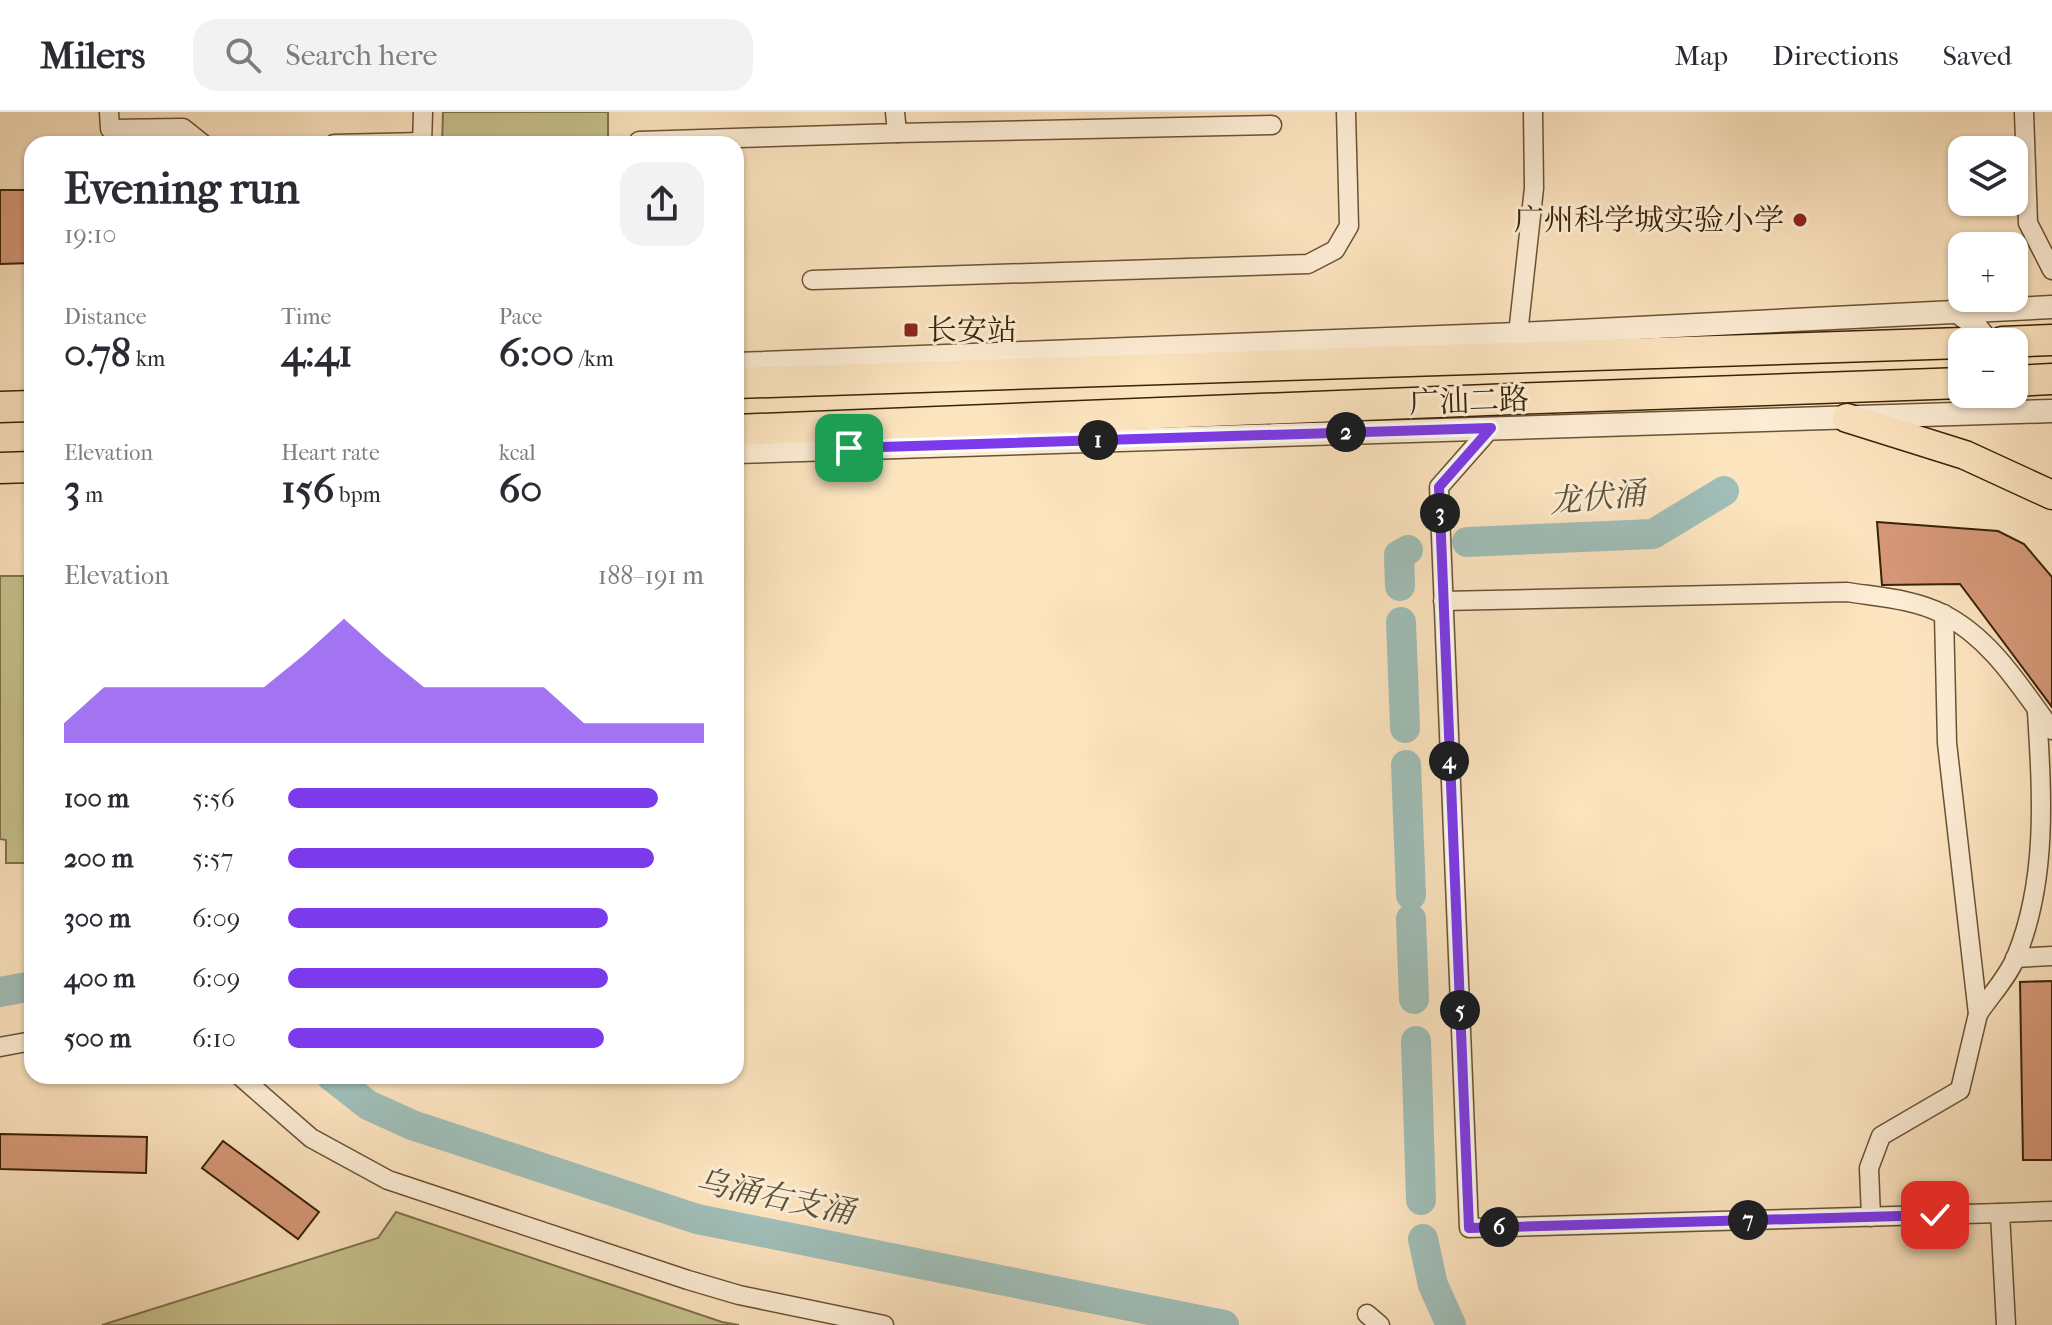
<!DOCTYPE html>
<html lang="en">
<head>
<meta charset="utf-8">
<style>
  body { margin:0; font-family:"IM FELL French Canon","Noto Serif SC",serif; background:#f2f2f3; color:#2b2b33; height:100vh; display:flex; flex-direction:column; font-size:30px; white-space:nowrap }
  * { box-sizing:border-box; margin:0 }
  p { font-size:26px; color:#7c7c81 }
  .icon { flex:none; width:44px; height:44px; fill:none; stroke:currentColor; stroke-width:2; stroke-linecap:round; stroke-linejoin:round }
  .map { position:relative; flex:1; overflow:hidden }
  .sheet { position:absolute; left:24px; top:24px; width:720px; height:948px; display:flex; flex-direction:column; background:#fff; border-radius:24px; box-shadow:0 2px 6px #0004 }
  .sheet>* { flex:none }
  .tools { position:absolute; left:1948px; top:24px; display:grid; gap:16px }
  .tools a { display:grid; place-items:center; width:80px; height:80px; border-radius:16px; background:#fff; box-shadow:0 2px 6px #0004; font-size:40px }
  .pin { position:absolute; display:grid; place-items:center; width:68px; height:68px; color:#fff; margin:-34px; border-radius:16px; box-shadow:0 4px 12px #0006 }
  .km { position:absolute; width:40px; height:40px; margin:-20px; border-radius:50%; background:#222; color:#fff; font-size:22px; line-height:40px; text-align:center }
  .round { display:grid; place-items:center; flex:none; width:84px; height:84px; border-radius:24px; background:#f2f2f3 }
  .summary { display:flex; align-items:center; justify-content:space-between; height:136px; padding:0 40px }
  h1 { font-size:44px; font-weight:800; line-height:60px }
  .figures { display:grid; grid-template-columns:repeat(3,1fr); gap:12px; height:136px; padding:8px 40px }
  .figures div { display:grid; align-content:center }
  .figures b { font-size:40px; font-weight:800 }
  .figures small { font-size:22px; font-weight:400 }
  .figures p { font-size:22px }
  .chart { height:224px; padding:16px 40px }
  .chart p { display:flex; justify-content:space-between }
  .chart svg { width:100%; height:144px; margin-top:8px; fill:#7c3aed; opacity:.7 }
  ul { padding:0 40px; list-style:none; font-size:26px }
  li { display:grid; grid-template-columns:128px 96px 1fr; align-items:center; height:60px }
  li i { height:20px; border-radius:10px; background:#7c3aed }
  header { display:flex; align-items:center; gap:48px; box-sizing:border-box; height:112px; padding:0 40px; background:#fff; border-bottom:2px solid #e1e1e2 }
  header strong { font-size:38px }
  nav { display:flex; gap:44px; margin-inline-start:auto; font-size:28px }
  .search { width:560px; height:72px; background:#f2f2f3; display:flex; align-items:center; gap:20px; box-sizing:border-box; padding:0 28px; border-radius:24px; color:#7c7c81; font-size:30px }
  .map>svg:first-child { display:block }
</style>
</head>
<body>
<header>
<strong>Milers</strong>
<div class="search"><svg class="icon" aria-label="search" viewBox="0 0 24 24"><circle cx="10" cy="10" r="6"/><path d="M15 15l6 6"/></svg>Search here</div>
<nav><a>Map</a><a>Directions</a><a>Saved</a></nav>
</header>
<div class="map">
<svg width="2052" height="1213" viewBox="0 0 2052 1213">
  <rect width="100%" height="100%" fill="#fce4bf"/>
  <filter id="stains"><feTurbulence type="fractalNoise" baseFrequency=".0025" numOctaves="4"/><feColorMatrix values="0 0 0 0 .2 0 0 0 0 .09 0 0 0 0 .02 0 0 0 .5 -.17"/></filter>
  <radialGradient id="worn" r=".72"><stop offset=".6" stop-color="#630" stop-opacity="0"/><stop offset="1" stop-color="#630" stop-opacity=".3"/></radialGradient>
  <g fill="#c6c28d" stroke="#80724a" stroke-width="2">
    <polygon points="443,0 608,0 608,32 442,32"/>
    <polygon points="0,464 24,464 25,751 6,751 6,728 0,727"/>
    <polygon points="396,1100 722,1210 739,1213 102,1213 378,1126"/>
  </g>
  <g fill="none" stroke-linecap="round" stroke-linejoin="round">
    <g stroke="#a0beb8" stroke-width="30">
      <polyline points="1467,430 1653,422 1724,379"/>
      <polyline points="1400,474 1399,443 1408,438"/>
      <polyline points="1401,510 1405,616"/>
      <polyline points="1406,653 1411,783"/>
      <polyline points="1411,807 1414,887"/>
      <polyline points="0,880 32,874"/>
      <polyline points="1416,929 1421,1088"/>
      <polyline points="331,964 368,993 412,1013 697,1107 1224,1213"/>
      <polyline points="1423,1127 1433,1173 1451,1213"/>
    </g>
  </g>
  <g fill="#d69878" stroke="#392306" stroke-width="2">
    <polygon points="0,78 32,78 32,151 0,152"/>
    <polygon points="1877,410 1998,419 2024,432 2052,465 2052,595 1960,472 1882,473"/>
    <polygon points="2052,869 2052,1048 2023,1048 2020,870"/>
    <polygon points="0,1022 147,1025 146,1061 0,1057"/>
    <polygon points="223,1029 319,1100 298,1127 202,1056"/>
  </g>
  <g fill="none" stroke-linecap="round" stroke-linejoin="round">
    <g stroke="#6a5334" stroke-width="21">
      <g id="minor">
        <polyline points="109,0 110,17 183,16 203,32"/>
        <polyline points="2024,0 2028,111 2052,158"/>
        <polyline points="897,21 1272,13"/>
        <polyline points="639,29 897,21 895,0"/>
        <polyline points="334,32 422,30"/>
        <polyline points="422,32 423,0"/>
        <polyline points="812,168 1308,152 1335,138 1349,114 1346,0"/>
        <polyline points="1518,222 1534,76 1533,0"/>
        <polyline points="1491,316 1439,375 1469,1116 2000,1101"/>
        <path d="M1443,489l404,-9c32,5 67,7 96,22 48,24 78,74 109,116"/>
        <polyline points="2015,846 2052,844"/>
        <path d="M1978,902c12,-18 30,-37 38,-57 32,-78 26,-164 21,-245"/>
        <polyline points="0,935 32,929"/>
        <polyline points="240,964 311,1026 388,1068 688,1168 739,1183 884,1213"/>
        <polyline points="1871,1105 1869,1056 1881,1024 1960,978 1978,902 1947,631 1944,502"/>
        <polyline points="1367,1202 1380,1213"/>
        <polyline points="2006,1213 2000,1101 2052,1099"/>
      </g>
    </g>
    <g stroke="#6a5334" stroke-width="25">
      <g id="tertiary">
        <polyline points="1955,198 1973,211 1988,230"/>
        <polyline points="736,252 1518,222 2052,195"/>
        <polyline points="736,340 2052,299"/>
      </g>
    </g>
    <g stroke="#392306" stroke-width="31">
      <polyline id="primary" points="1847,306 1965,343 2052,383"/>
    </g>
    <g stroke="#392306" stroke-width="33">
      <g id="trunk">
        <polyline points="2002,230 2052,228"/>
        <polyline points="2014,269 2052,267"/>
        <polyline points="736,271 1962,231"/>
        <polyline points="0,295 32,294"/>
        <polyline points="736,318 1512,287"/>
        <polyline points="0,356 32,355"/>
      </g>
    </g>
    <use href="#minor" stroke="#fdedd5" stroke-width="18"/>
    <use href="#tertiary" stroke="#fdedd5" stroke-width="22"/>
    <use href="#primary" stroke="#fce4bf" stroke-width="28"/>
    <use href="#trunk" stroke="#fce4bf" stroke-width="30"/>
    <g stroke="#392306" stroke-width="33" stroke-linecap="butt">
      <polyline id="trunk-bridge" points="1512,287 1962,271"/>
    </g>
    <use href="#trunk-bridge" stroke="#fce4bf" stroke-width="30"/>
  </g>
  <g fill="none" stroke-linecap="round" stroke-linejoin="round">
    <g stroke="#fff" stroke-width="16">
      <polyline id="route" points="849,336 1491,316 1439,375 1469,1116 1935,1103"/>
    </g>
    <use href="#route" stroke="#7c3aed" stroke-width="10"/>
  </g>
  <g fill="#8f2418" stroke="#fdedd5" stroke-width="3">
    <circle cx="1800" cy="108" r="8"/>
    <rect x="903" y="210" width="16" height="16" rx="4"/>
  </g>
  <g text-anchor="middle" stroke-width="6" stroke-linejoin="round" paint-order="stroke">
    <g font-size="30" fill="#392306" stroke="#fdedd5" text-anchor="end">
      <text x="1784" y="118">广州科学城实验小学</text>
      <text x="927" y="228" text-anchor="start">长安站</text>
    </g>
    <g font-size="30" fill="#392306" stroke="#fdedd5">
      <text transform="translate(1469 289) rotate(-2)" y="10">广汕二路</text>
    </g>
    <g font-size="32" font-style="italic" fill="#58523b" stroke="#fdedd5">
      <text transform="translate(1597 385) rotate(-5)" y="11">龙伏涌</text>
      <text transform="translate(775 1084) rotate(12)" y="11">乌涌右支涌</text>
    </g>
  </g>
  <rect width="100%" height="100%" filter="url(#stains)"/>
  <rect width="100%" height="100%" fill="url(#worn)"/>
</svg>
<div class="tools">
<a><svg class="icon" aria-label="layers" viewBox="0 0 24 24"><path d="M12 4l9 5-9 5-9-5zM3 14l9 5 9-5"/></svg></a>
<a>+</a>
<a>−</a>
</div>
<div class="pin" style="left:849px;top:336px;background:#1e9e55"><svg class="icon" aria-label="arrive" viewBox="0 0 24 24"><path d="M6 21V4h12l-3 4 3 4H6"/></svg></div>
<div class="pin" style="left:1935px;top:1103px;background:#d93025"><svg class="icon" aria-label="check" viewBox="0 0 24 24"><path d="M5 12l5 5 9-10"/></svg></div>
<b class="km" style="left:1098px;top:328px">1</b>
<b class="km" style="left:1346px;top:320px">2</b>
<b class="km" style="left:1440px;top:401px">3</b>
<b class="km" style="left:1449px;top:649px">4</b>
<b class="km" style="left:1460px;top:898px">5</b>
<b class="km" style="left:1499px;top:1115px">6</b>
<b class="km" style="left:1748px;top:1108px">7</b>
<section class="sheet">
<div class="summary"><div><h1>Evening run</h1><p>19:10</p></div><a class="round"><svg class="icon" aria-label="share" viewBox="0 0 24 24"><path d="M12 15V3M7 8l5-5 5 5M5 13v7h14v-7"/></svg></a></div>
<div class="figures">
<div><p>Distance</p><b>0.78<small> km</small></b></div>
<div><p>Time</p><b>4:41</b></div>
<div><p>Pace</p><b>6:00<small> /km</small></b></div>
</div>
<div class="figures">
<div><p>Elevation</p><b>3<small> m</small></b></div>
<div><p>Heart rate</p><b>156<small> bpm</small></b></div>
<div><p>kcal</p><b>60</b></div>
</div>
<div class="chart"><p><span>Elevation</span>188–191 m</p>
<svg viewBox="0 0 160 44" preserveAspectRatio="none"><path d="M0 44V38L10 27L20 27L30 27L40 27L50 27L60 17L70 6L80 17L90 27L100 27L110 27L120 27L130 38L140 38L150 38L160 38V44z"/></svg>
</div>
<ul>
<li><b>100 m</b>5:56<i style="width:89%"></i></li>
<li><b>200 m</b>5:57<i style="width:88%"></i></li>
<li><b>300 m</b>6:09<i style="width:77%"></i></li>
<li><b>400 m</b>6:09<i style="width:77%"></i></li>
<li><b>500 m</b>6:10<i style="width:76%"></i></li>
</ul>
</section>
</div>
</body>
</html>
